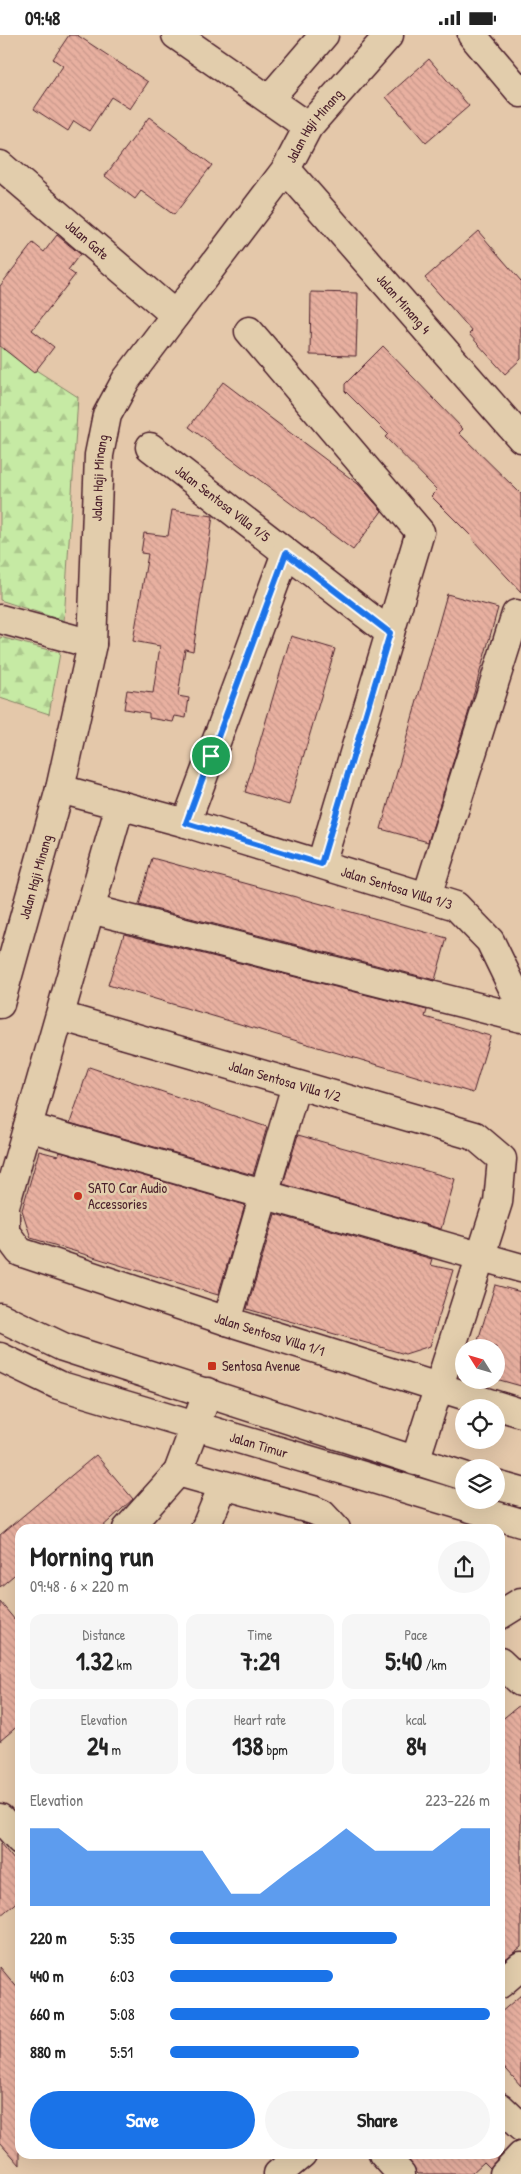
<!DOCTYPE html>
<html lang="en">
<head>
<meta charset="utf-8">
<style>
  body { margin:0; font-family:"Patrick Hand",sans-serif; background:#f6f6f6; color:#222; height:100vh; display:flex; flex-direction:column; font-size:19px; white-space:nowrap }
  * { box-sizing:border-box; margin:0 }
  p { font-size:16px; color:#767676 }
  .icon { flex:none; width:28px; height:28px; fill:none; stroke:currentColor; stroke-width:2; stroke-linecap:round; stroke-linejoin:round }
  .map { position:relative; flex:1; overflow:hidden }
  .details { position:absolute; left:15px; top:1489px; width:490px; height:635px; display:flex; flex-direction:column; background:#fff; border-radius:15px; box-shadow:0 5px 20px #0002 }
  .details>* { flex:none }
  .needle { width:32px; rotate:307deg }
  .controls { position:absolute; left:455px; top:1304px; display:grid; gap:10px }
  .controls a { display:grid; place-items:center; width:50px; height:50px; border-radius:50%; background:#fff; box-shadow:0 5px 20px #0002; font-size:25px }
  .pin { position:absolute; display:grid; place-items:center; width:42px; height:42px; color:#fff; margin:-21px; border:2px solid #fff; border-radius:50%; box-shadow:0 1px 5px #0007 }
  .round { display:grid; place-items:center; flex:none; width:52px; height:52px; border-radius:26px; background:#f6f6f6 }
  .summary { display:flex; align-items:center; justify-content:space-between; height:85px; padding:0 15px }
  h1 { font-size:28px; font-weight:700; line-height:38px }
  .metrics { display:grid; grid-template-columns:repeat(3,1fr); gap:8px; height:85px; padding:5px 15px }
  .metrics div { display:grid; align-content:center; border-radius:12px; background:#f6f6f6; text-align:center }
  .metrics b { font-size:25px; font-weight:700 }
  .metrics small { font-size:14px; font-weight:400 }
  .metrics p { font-size:14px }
  .chart { height:140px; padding:10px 15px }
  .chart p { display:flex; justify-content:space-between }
  .chart svg { width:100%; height:90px; margin-top:5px; fill:#1a73e8; opacity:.7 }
  .button { display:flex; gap:10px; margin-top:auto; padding:10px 15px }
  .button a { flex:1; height:58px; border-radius:30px; background:#1a73e8; color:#fff; font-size:20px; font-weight:700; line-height:58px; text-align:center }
  .button a+a { background:#f6f6f6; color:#222 }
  ul { padding:0 15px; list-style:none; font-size:16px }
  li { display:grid; grid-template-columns:80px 60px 1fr; align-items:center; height:38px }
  li i { height:12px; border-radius:6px; background:#1a73e8 }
  .status { display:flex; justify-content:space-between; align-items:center; height:35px; padding:0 25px; background:#fff; direction:ltr }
  .status svg { height:14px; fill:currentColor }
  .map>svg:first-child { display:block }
</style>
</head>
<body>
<div class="status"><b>09:48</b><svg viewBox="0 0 49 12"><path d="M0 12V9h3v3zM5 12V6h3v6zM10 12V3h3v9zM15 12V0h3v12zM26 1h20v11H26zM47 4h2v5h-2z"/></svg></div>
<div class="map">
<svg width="521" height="2139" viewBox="0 0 521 2139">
  <defs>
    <pattern id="forest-firs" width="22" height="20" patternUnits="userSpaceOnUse" patternTransform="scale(1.25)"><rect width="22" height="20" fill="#c6eaa4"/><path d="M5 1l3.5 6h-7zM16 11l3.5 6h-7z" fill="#acc88d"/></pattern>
    <pattern id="building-back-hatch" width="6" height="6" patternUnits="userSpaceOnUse" patternTransform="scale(1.25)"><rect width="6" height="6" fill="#e8b0a0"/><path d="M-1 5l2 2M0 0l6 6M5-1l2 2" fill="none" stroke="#c8978a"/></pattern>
  </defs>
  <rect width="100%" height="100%" fill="#e4c8aa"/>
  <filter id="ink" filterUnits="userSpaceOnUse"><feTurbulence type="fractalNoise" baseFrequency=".02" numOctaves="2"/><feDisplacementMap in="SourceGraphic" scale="10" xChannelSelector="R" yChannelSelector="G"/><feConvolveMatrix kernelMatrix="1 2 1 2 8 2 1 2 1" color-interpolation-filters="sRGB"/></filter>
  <g filter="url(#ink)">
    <g fill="url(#forest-firs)" stroke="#888468">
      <polygon points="0,312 78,362 64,586 0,565"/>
      <polygon points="0,602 60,618 49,679 0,663"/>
    </g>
    <g fill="url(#building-back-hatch)" stroke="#4a1f2b">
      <polygon points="69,0 77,0 148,47 130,74 111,62 89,96 74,86 68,96 34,74 63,31 53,24"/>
      <polygon points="429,24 469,71 426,108 386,62"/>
      <polygon points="149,82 212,130 174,180 141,156 135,164 105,141"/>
      <polygon points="478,196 521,246 521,324 505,339 469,299 472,296 425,243"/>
      <polygon points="57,200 80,219 68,235 75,240 32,295 54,312 34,338 0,311 0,251 33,208 44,217"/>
      <polygon points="311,257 358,258 356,321 310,320"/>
      <polygon points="383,311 463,394 459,398 521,459 521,557 472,504 473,503 431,461 437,455 385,402 388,399 345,356 345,349"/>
      <polygon points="223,347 358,449 382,476 353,515 189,392"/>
      <polygon points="172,475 213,481 193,616 185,614 178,661 189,663 186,683 175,681 173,687 149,683 149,678 124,674 127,655 153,658 160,611 133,606 148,519 141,518 144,498 168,501"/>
      <polygon points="447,559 498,573 468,679 428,807 381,794"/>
      <polygon points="291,601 335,614 289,770 245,757"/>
      <polygon points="152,823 447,903 435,945 139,870"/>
      <polygon points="124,899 427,975 425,982 490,1001 473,1058 108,950"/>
      <polygon points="89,1032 267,1092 253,1140 70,1088"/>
      <polygon points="298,1100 455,1144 441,1194 283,1149"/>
      <polygon points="39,1116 58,1121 60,1117 245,1170 218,1260 31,1203 22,1175"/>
      <polygon points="275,1179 432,1224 430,1230 453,1235 430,1311 405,1319 247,1274"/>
      <polygon points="495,1250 521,1257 521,1351 496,1344 496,1312 476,1312"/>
      <polygon points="96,1420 133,1464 100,1494 20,1494 20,1535 0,1552 0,1500"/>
      <polygon points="0,1567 20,1591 20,1689 0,1706"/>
      <polygon points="521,1669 521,1912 500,1928 500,1686"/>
      <polygon points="0,1808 20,1832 20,1864 0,1881"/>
      <polygon points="0,1932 20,1956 20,2130 0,2107"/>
      <polygon points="521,1960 521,2051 500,2027 500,1978"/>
      <polygon points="404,2119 502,2119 490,2133 484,2127 471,2139 418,2139"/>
    </g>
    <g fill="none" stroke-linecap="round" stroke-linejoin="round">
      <g stroke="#4a1f2b" stroke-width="31">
        <g id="minor">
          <polyline points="176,0 308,92"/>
          <polyline points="472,0 521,58"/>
          <polyline points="269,64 324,0"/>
          <path id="s1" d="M0,130l175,150"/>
          <path id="s2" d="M286,134l235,269"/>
          <polyline points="249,296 420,497 321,829"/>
          <path id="s3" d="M150,412l240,186"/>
          <polyline points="0,584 92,609"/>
          <path id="s4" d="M60,754l126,34 270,83 34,35 31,64"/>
          <path id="s5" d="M120,770l-115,401v26l15,20 207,69 294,92"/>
          <polyline points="186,788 286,518"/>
          <polyline points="427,861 516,579"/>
          <polyline points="90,874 521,983"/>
          <path id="s6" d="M0,969l60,-215 32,-145 7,-189 8,-40 19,-35 160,-211 22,-42 81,-92"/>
          <path id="s7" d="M60,981l415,120 27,23 -4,43 -83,259"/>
          <polyline points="28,1092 521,1233"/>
          <polyline points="227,1286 296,1050"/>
          <polyline points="178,1437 313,1475 322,1479 336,1494"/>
          <polyline points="127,1494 178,1437 208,1357"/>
          <polyline points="205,1494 223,1451"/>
          <polyline points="500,1580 521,1567"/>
          <polyline points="500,1627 521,1647"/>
          <polyline points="0,1783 20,1805"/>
          <polyline points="500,1949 521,1931"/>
          <polyline points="500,2072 521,2092"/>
          <polyline points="383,2119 401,2139"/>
          <polyline points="278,2139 302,2119"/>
          <polyline points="504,2139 521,2121"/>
        </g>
      </g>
      <g stroke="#4a1f2b" stroke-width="31">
        <g id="major">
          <polyline points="0,1282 63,1312 464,1441"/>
          <path id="s8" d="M0,1322l58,28 463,138"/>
          <polyline points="496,1450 521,1457"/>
        </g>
      </g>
      <use href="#minor" stroke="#e2cdac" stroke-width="28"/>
      <use href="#major" stroke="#e2cdac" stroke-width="28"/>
    </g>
  </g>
  <g fill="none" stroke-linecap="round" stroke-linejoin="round" filter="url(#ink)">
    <g stroke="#fff" stroke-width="10">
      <polygon id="route" points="286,518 390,598 321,829 186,788"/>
    </g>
    <use href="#route" stroke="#1a73e8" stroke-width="6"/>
  </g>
  <g fill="#c8321e" stroke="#e2cdac" stroke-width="2">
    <circle cx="78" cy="1161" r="5"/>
    <rect x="207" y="1326" width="10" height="10" rx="2.5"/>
  </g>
  <g text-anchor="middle" stroke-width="5" stroke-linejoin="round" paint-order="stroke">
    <g font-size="14" fill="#4a1f2b" stroke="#e2cdac">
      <text dy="5" stroke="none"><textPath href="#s6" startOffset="958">Jalan Haji Minang</textPath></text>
      <text dy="5" stroke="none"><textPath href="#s1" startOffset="115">Jalan Gate</textPath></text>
      <text dy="5" stroke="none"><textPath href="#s2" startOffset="179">Jalan Minang 4</textPath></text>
      <text dy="5" stroke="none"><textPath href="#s6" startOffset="538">Jalan Haji Minang</textPath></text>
      <text dy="5" stroke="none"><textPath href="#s3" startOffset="92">Jalan Sentosa Villa 1/5</textPath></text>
      <text dy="5" stroke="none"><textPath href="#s6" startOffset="132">Jalan Haji Minang</textPath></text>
      <text dy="5" stroke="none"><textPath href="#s4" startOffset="351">Jalan Sentosa Villa 1/3</textPath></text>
      <text dy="5" stroke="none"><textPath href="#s7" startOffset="234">Jalan Sentosa Villa 1/2</textPath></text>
      <text dy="5" stroke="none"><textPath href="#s5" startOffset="731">Jalan Sentosa Villa 1/1</textPath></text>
      <text dy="5" stroke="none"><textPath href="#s8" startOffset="274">Jalan Timur</textPath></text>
    </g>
    <g font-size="14" fill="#4a1f2b" stroke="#e2cdac" text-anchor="start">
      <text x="88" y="1158">SATO Car Audio<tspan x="88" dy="16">Accessories</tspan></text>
      <text x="222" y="1336">Sentosa Avenue</text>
    </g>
  </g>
</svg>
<div class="controls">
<a><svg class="needle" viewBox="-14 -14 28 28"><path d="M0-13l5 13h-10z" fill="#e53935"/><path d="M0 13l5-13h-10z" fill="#767676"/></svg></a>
<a><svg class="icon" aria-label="locate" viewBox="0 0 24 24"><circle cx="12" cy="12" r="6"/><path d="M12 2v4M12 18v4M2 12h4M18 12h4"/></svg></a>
<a><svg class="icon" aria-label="layers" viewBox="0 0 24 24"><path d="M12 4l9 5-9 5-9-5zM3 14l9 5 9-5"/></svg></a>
</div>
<div class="pin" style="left:211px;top:721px;background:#1e9e55"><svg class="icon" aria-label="arrive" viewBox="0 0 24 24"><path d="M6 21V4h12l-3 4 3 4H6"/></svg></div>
<section class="details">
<div class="summary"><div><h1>Morning run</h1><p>09:48 · 6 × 220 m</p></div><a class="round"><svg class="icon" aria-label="share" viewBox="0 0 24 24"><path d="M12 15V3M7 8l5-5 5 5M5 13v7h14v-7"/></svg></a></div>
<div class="metrics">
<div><p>Distance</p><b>1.32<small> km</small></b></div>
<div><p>Time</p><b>7:29</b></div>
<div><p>Pace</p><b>5:40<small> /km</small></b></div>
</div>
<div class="metrics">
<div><p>Elevation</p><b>24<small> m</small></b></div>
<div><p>Heart rate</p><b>138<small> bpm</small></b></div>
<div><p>kcal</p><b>84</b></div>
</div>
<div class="chart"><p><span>Elevation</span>223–226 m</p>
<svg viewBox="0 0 160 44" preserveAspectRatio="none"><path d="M0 44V6L10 6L20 17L30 17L40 17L50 17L60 17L70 38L80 38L90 27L100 17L110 6L120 17L130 17L140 17L150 6L160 6V44z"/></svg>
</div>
<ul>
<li><b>220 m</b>5:35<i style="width:71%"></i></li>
<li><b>440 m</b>6:03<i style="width:51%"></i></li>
<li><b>660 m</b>5:08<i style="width:100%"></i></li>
<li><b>880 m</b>5:51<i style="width:59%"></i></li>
</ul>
<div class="button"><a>Save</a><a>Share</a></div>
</section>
</div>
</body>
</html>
